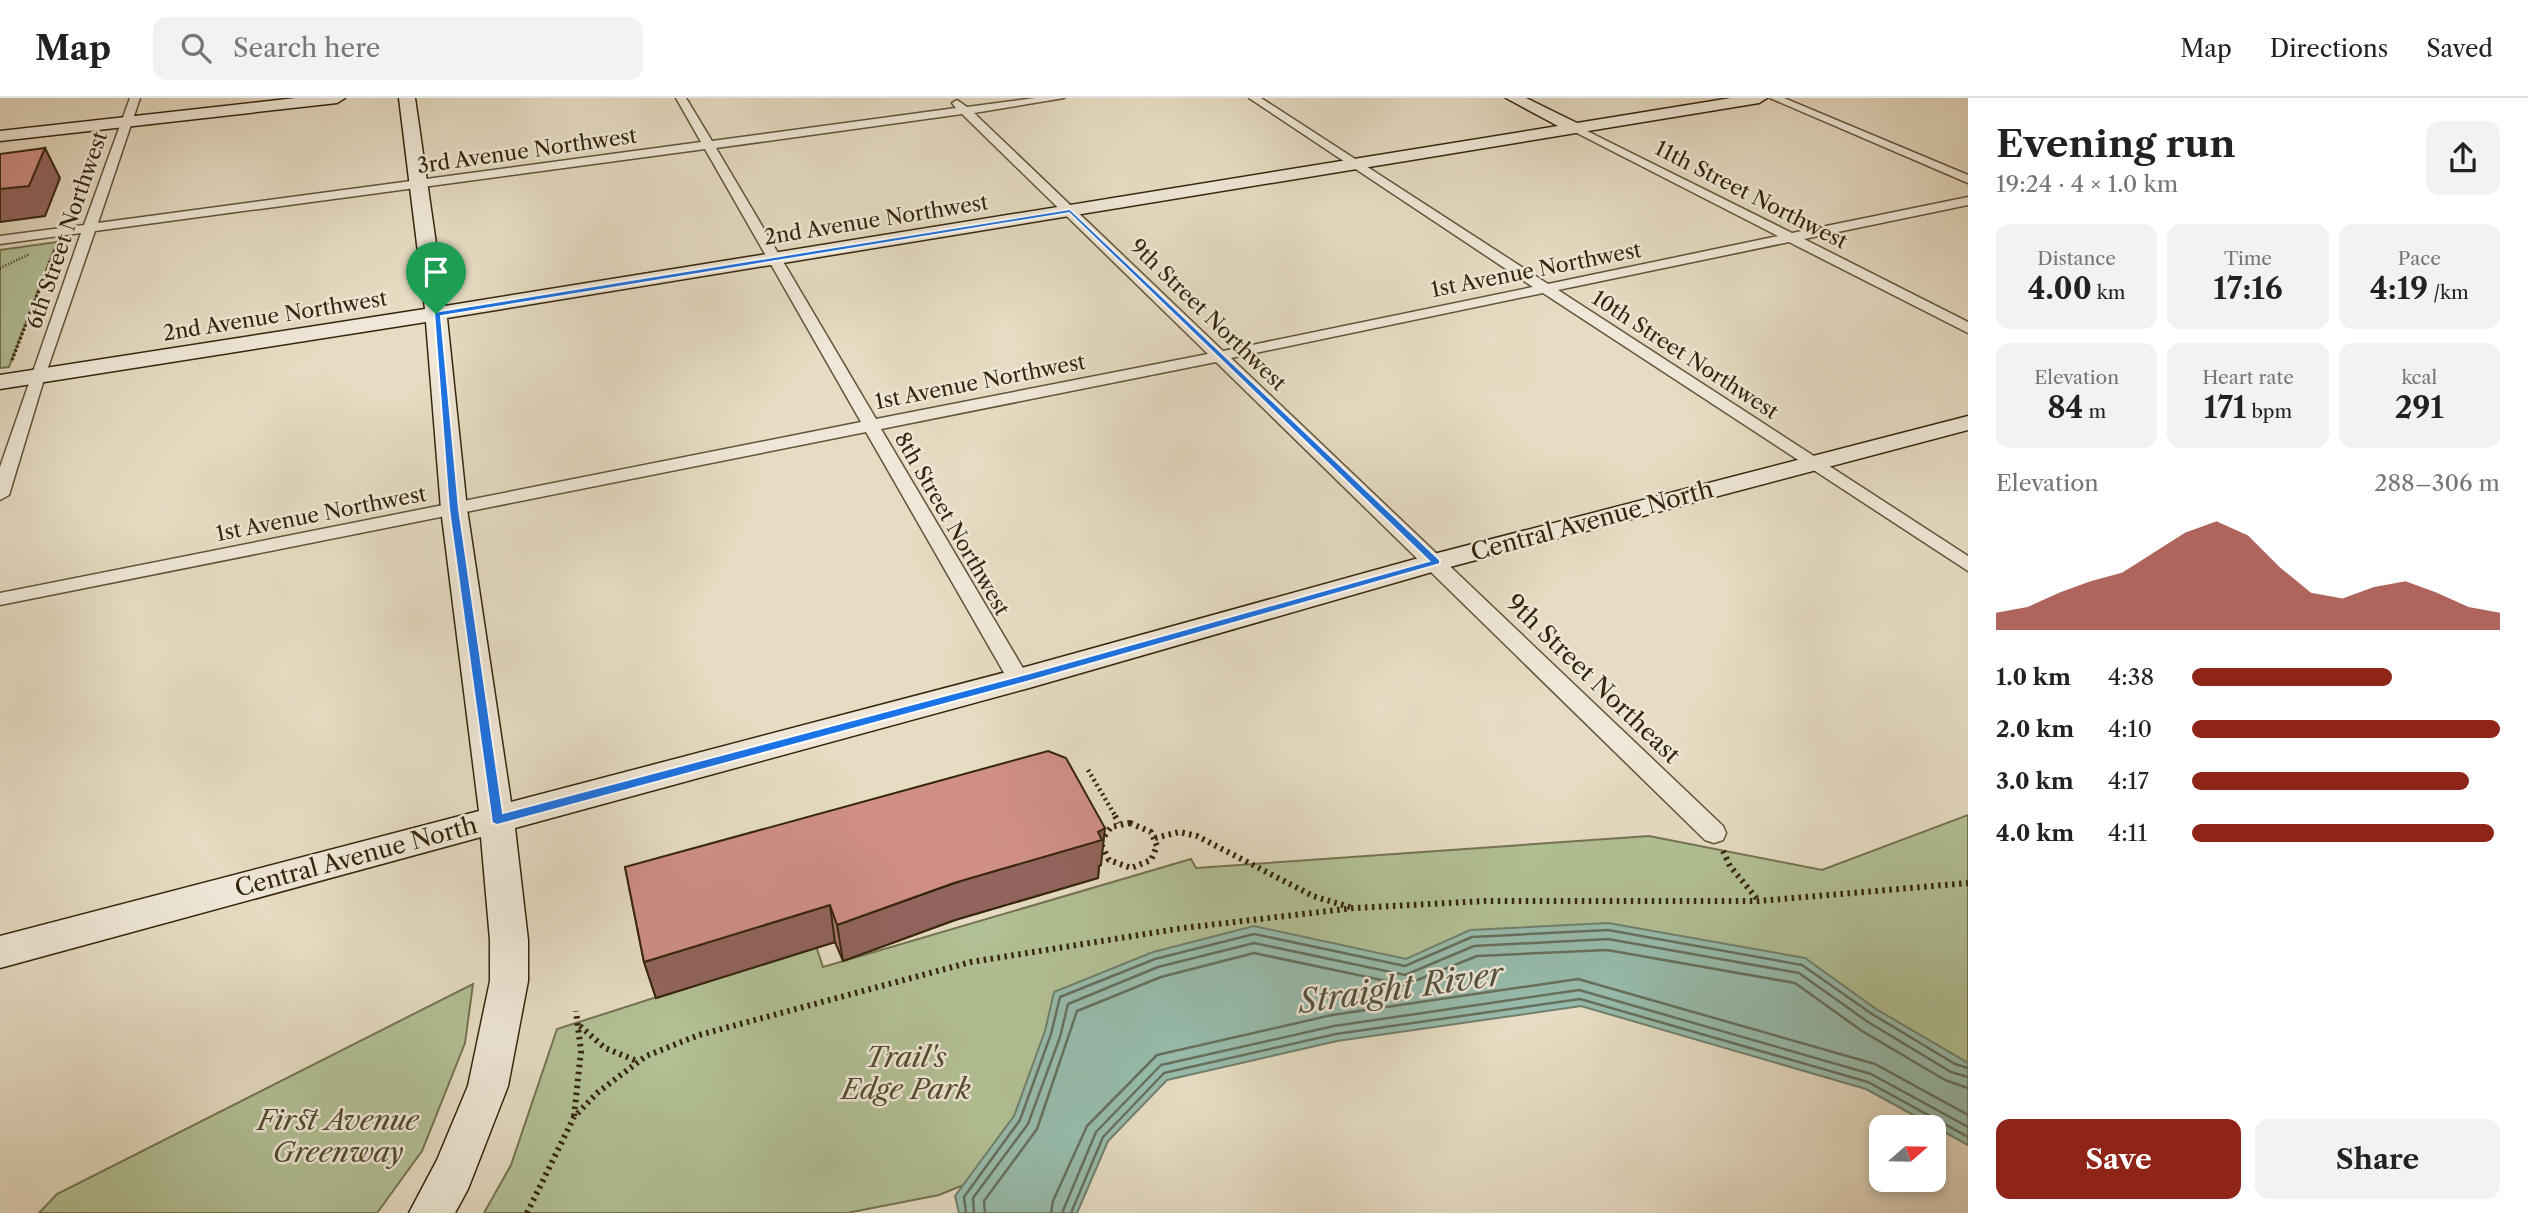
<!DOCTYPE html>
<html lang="en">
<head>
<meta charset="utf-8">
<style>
  body { margin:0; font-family:"Libre Caslon Text",serif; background:#f2f2f2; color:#222; height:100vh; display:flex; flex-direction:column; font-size:26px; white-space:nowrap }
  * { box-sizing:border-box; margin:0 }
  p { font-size:23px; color:#767676 }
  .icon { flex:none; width:38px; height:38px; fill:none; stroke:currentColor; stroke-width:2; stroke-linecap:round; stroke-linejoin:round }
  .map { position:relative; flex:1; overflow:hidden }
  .details { display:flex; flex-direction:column; background:#fff; width:560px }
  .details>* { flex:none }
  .needle { width:46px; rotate:70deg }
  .fabs { position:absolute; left:1869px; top:1017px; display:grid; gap:14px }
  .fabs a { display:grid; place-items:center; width:77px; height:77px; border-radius:14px; background:#fff; box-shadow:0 4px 10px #0003; font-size:35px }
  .pin { position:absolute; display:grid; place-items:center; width:60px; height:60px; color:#fff; margin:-72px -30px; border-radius:50% 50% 50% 0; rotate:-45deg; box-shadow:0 0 7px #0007 }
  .pin .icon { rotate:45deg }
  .round { display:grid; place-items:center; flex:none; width:74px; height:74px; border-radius:14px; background:#f2f2f2 }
  .headline { display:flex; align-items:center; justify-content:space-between; height:119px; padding:0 28px }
  h1 { font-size:38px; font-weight:700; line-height:52px }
  .metrics { display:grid; grid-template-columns:repeat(3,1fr); gap:10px; height:119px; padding:7px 28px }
  .metrics div { display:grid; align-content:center; border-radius:14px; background:#f2f2f2; text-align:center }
  .metrics b { font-size:30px; font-weight:700 }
  .metrics small { font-size:19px; font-weight:400 }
  .metrics p { font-size:19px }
  .chart { height:196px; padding:14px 28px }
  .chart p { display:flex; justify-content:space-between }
  .chart svg { width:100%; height:126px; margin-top:7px; fill:#8f2418; opacity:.7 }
  .cta { display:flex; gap:14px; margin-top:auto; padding:14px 28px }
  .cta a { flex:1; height:80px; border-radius:14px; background:#8f2418; color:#fff; font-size:28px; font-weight:700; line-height:80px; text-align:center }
  .cta a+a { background:#f2f2f2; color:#222 }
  ul { padding:0 28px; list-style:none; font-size:23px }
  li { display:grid; grid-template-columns:112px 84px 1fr; align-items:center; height:52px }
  li i { height:18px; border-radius:9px; background:#8f2418 }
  header { display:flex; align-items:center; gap:42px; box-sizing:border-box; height:98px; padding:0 35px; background:#fff; border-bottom:2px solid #e0e0e0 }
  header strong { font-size:33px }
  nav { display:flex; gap:38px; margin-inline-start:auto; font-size:24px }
  .search { width:490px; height:63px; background:#f2f2f2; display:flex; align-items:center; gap:18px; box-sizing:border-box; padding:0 24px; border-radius:14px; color:#767676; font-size:26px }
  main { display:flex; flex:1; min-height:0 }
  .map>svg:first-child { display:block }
</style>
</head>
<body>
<header>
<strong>Map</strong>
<div class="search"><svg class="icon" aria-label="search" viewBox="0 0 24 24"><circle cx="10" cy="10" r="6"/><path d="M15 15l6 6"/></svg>Search here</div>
<nav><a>Map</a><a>Directions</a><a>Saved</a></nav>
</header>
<main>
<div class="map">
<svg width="1968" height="1115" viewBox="0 0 1968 1115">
  <rect width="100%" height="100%" fill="#e6dcc3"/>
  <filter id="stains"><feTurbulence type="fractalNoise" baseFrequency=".00286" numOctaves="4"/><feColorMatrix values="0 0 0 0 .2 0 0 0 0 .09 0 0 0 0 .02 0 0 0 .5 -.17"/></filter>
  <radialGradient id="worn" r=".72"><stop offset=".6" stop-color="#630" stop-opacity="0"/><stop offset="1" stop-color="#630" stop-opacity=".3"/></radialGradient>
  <g fill="#b2c195" stroke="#747351" stroke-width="2">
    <polygon points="57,144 9,269 0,270 0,152"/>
    <polygon points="1968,717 1968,1010 1740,893 1212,915 1005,1070 939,1097 847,1115 484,1115 511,1067 557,931 816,848 823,869 1191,761 1196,770 1649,738 1822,772"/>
    <polygon points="473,886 465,945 422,1053 377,1115 39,1115 57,1096"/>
  </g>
  <polygon fill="#97bcad" stroke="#70806d" stroke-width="2" points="1608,825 1805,860 1876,911 1968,965 1968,1047 1866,991 1581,908 1337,943 1167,982 1108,1043 1077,1115 959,1115 955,1098 1014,1018 1045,933 1054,894 1153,854 1254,828 1406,861 1470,832"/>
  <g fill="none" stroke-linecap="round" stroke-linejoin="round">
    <g stroke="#66705d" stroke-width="2.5">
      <polyline points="966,1115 964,1099 1020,1022 1051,936 1060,899 1155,861 1254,836 1405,868 1472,839 1608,832 1802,867 1872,916 1955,966 1968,970"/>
      <polyline points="974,1115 973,1100 1028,1026 1060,939 1068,906 1158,869 1254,845 1405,877 1474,848 1608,841 1799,875 1868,924 1951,974 1968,979"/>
      <polyline points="985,1115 984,1103 1037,1031 1077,913 1161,879 1254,855 1405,887 1477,858 1607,852 1795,885 1862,933 1945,982 1968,990"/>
      <polyline points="1051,1115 1053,1103 1087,1028 1157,957 1332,917 1578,881 1875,966 1968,1017"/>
      <polyline points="1062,1115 1096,1034 1161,967 1334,928 1579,892 1871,976 1968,1029"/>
      <polyline points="1071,1115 1103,1039 1164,975 1336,936 1580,901 1868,984 1968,1039"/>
    </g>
    <g stroke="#62533a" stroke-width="3">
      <g id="street">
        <path d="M130,0h10l-42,125 603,-81 -25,-44h10l26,43 244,-33 -4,-5 5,-3 10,7 68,-9h29l-90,15 249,238 310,-64 -284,-189h12l287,186 230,-48 -207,-106v-4l4,-1 217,108 176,-36v8l-164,34 164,83v11l-179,-91 -231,48 410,266v15l-425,-278 -312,65 492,468 3,7 -3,7 -9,3 -9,-3 -489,-478 -335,67 149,251 -3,5h-16l-145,-253 -866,173v-12l861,-171 -156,-273 -610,82 -50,145 -36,119 -9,5v-33l81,-234 -81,11v-8l84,-11zM962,16l246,240 -332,65 -160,-271z"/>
        <polygon points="1770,0 1784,0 1968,77 1968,85"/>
      </g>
    </g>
    <g stroke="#36250d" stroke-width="3">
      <g id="secondary">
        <polygon points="296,0 345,0 337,5 0,43 0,33"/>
        <polygon points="399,0 415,0 445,208 1558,28 1506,0 1526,0 1577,25 1731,0 1767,0 1759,5 447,220 467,411 511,704 1029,568 1426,458 1968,318 1968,332 1446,470 1029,590 515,730 528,842 528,883 508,988 468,1091 455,1115 409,1115 437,1062 468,988 490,883 490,842 481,739 0,870 0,838 479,713 441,411 426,224 0,291 0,277 425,211"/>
      </g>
    </g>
    <g stroke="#36250d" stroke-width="2.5" stroke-dasharray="1 2" stroke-linecap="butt">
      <polyline points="0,170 30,156"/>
      <polyline points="43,181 54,152"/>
    </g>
    <polyline stroke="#36250d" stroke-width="3.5" stroke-dasharray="2 2.5" stroke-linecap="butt" points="12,262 44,179"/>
    <polyline stroke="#36250d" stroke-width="4.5" stroke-dasharray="2 3.5" stroke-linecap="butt" points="1088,672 1116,719"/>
    <g stroke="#36250d" stroke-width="6" stroke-dasharray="2.5 4.5" stroke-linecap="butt">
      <polyline points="1115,718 1119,725"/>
      <polygon points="1130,725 1151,734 1157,748 1151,762 1131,770 1109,762 1100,744 1111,729"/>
      <polyline points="1155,740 1179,734 1197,738 1313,798 1350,809"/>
      <polyline points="1723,753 1730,768 1758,802"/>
      <polyline points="580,928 605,950 637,963"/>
      <polyline points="574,1018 581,953 576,913"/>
      <polyline points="527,1115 574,1019 597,995 646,958 699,937 971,864 1183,830 1354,810 1485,803 1759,803 1968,785"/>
    </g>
    <use href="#street" fill="#efe8d8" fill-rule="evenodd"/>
    <use href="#secondary" fill="#efe8d8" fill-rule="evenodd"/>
  </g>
  <polygon fill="#b27b73" stroke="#36250d" stroke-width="2" points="1101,767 1099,768 1098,780 955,822 843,863 835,844 656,900 644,864 625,769"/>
  <g fill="#91645e" stroke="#36250d" stroke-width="2">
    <polygon points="45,50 60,80 45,118 0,124 0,91"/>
    <polygon points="1105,730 1101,767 1099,768 1098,780 955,822 843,863 837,827 1098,734"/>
    <polygon points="830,807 835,844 656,900 644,864"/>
  </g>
  <g fill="#cf8f86" stroke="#36250d" stroke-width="2">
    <polygon points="45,50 29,88 0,91 0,56"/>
    <polygon points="1048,653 1066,660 1105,730 1098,734 1102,742 954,785 837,827 830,807 644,864 625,769"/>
  </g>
  <path fill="#1a73e8" stroke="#fff" stroke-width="2" fill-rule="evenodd" d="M1070,111l370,351v4l-410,117 -533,144 -5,-2 -43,-314 -15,-197zM1069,115l360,348 -399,112 -527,140 -44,-304 -18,-193z"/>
  <g text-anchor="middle" stroke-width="5" stroke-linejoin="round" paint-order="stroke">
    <g font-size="21" fill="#36250d" stroke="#efe8d8">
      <text transform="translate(527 53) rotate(-8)" y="7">3rd Avenue Northwest</text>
      <text transform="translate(1751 97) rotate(27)" y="7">11th Street Northwest</text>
      <text transform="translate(876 122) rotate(-9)" y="7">2nd Avenue Northwest</text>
      <text transform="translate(67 132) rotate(-71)" y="7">6th Street Northwest</text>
      <text transform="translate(1536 172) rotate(-11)" y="7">1st Avenue Northwest</text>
      <text transform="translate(1208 217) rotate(44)" y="7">9th Street Northwest</text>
      <text transform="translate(275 218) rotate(-9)" y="7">2nd Avenue Northwest</text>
      <text transform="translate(1685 257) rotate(33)" y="7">10th Street Northwest</text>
      <text transform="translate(980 284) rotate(-11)" y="7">1st Avenue Northwest</text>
      <text transform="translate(321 416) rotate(-11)" y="7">1st Avenue Northwest</text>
      <text transform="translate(952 426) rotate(60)" y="7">8th Street Northwest</text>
    </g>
    <g font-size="24" fill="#36250d" stroke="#efe8d8">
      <text transform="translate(1592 423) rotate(-15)" y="8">Central Avenue North</text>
      <text transform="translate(1593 581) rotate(44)" y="8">9th Street Northeast</text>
      <text transform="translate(356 759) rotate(-15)" y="8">Central Avenue North</text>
    </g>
    <g font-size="28" font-style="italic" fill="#554c2f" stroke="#efe8d8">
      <text x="906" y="969">Trail's<tspan x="906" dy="32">Edge Park</tspan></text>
      <text x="338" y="1032">First Avenue<tspan x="338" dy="32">Greenway</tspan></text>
    </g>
    <g font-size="32" font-style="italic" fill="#53523d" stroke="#efe8d8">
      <text transform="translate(1401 890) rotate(-8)" y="11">Straight River</text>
    </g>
  </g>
  <rect width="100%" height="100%" filter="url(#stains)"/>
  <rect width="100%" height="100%" fill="url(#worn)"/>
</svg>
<div class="fabs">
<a><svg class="needle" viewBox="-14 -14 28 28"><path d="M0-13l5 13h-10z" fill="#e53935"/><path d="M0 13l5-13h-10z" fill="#767676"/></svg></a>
</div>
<div class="pin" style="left:436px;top:216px;background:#1e9e55"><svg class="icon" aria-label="arrive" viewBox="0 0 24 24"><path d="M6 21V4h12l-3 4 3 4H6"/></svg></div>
</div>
<section class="details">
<div class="headline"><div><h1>Evening run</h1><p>19:24 · 4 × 1.0 km</p></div><a class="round"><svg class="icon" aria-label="share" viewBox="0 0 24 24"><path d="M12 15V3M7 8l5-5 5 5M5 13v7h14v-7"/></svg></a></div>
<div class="metrics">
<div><p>Distance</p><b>4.00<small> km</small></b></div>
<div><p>Time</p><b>17:16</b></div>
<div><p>Pace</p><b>4:19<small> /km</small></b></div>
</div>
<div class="metrics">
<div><p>Elevation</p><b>84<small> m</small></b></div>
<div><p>Heart rate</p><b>171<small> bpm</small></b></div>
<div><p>kcal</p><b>291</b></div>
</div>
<div class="chart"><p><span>Elevation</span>288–306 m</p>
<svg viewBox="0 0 160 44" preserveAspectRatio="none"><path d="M0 44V38L10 36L20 31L30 27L40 24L50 17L60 10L70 6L80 11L90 22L100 31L110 33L120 29L130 27L140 31L150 36L160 38V44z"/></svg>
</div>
<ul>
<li><b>1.0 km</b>4:38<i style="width:65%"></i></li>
<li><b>2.0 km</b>4:10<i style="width:100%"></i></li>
<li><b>3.0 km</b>4:17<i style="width:90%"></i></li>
<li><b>4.0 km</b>4:11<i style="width:98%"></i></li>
</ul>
<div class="cta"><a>Save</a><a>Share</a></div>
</section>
</main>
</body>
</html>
